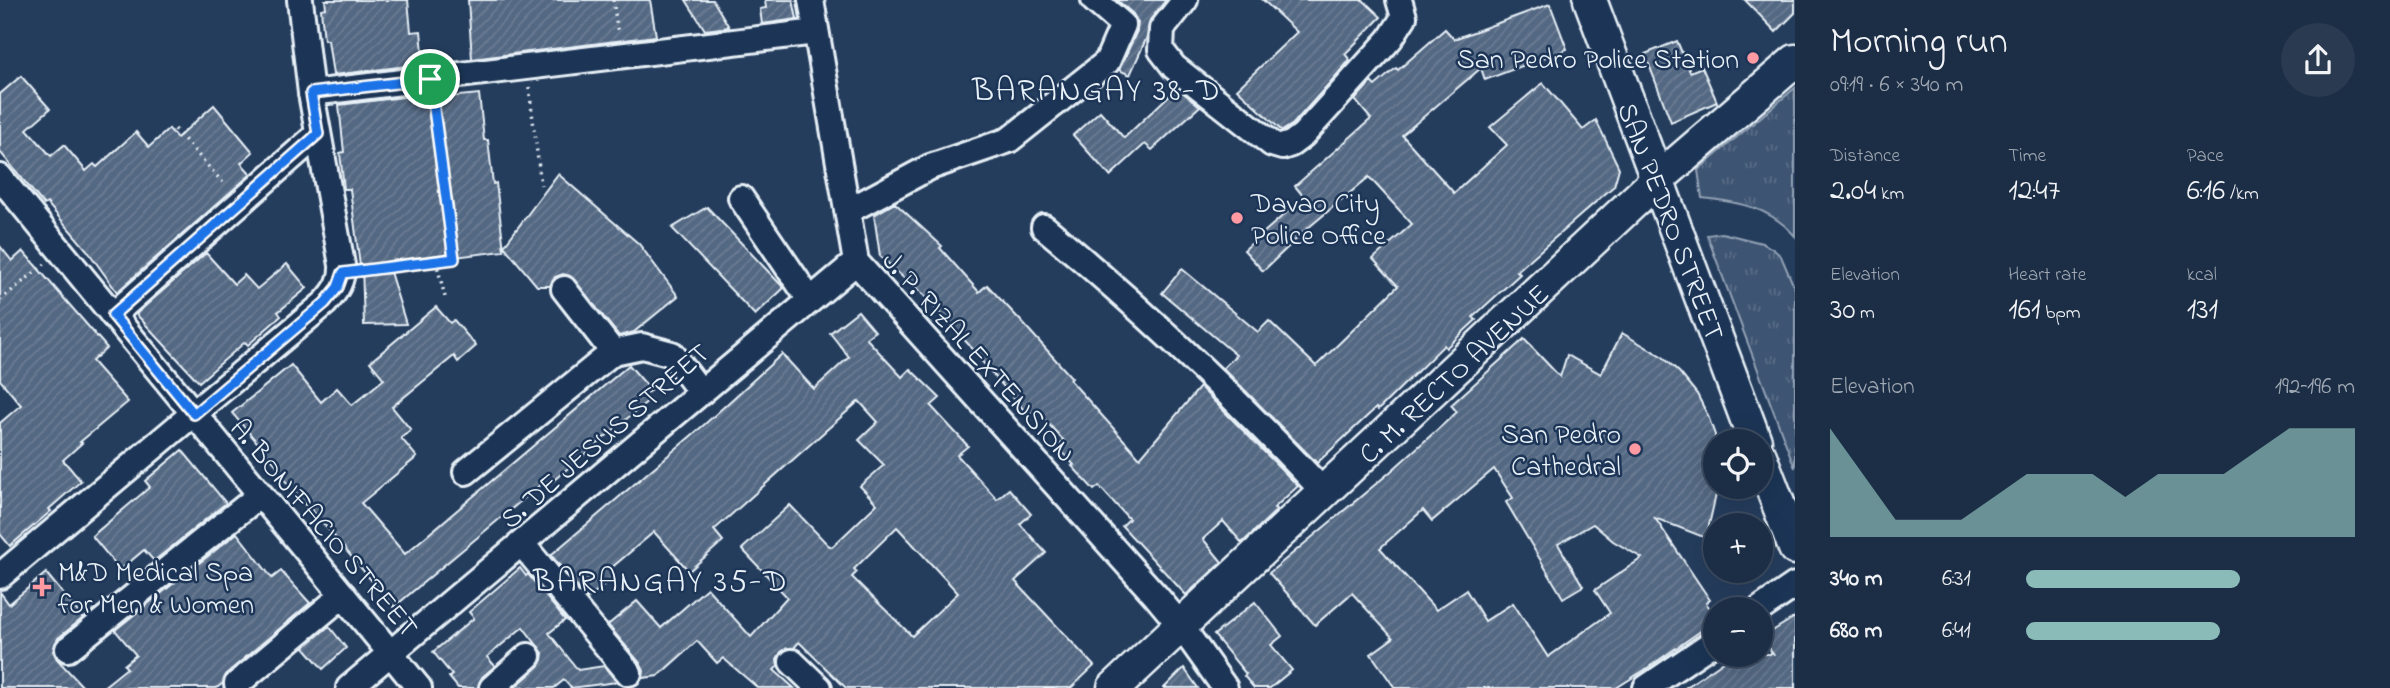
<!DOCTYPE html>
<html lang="en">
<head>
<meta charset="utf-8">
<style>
  body { margin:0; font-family:"Indie Flower",sans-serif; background:#293a51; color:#f1f3f6; height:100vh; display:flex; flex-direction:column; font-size:26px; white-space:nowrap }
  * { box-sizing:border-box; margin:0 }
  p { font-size:23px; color:#a0a8b3 }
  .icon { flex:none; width:38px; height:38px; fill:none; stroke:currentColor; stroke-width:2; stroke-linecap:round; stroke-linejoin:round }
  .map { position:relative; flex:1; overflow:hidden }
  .side { display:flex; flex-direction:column; background:#1c2e46; width:595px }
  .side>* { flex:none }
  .buttons { position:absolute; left:1703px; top:429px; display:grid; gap:14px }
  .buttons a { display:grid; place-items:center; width:70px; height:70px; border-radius:50%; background:#1c2e46; box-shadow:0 7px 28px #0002,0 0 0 2px #3a4a5f; font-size:35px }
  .pin { position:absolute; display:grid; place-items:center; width:60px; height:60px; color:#fff; margin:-30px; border:4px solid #fff; border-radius:50%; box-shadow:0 2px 7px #0007 }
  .round { display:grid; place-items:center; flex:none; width:74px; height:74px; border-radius:37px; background:#293a51 }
  .headline { display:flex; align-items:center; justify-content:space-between; height:119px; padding:0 35px }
  h1 { font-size:38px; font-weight:600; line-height:52px }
  .stats { display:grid; grid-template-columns:repeat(3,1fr); gap:10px; height:119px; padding:7px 35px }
  .stats div { display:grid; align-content:center }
  .stats b { font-size:30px; font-weight:600 }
  .stats small { font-size:19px; font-weight:400 }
  .stats p { font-size:19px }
  .chart { height:196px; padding:14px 35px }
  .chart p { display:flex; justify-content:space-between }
  .chart svg { width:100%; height:126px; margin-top:7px; fill:#8bbbb9; opacity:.7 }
  ul { padding:0 35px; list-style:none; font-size:23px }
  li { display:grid; grid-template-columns:112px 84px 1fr; align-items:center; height:52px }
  li i { height:18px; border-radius:9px; background:#8bbbb9 }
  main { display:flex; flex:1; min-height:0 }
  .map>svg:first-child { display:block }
</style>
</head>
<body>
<main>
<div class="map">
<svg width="1795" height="688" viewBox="0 0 1795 688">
  <defs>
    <pattern id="park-tufts" width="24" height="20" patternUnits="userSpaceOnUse" patternTransform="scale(1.75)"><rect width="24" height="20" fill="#3e5472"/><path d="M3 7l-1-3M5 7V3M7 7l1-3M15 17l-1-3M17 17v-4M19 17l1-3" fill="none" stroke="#5a6d87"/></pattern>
    <pattern id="building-hatch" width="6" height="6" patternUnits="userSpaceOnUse" patternTransform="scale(1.75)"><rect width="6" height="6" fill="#536782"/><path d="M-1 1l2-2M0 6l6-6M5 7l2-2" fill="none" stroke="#6c7d94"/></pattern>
  </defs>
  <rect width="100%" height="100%" fill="#253d5d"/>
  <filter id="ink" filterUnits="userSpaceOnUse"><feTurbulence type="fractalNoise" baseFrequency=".0143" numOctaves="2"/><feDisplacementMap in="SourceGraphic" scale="14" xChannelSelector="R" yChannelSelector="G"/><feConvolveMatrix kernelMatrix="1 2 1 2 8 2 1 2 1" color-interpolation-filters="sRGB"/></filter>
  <g filter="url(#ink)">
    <g fill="url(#park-tufts)" stroke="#93a2b5" stroke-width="2">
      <path d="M1795,88v148c-25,-29 -56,-34 -93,-38l-4,-28z"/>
      <polygon points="1722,233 1762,243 1773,249 1781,256 1795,289 1795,468 1707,235"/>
    </g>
    <g fill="url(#building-hatch)" stroke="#e8f1f8" stroke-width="2" fill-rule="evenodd">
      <polygon points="325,0 408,0 411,32 421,31 424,64 333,75 328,40 324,40 321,9 326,8"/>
      <polygon points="468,0 650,0 656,36 472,59"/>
      <polygon points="686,0 713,0 729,27 705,30"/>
      <polygon points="765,0 793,0 797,19 762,24 760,9 766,8"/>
      <polygon points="1117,0 1166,0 1150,20 1147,37 1130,75 1119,70 1137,31 1138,23 1133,14"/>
      <polygon points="1263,0 1363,0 1381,17 1345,54 1350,60 1293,124 1282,131 1237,89 1297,32"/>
      <polygon points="1745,0 1795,0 1795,13 1776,32"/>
      <polygon points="1550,4 1567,49 1485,80 1481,68 1402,135 1454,193 1507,145 1490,127 1543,83 1583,130 1596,120 1619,168 1614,186 1517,271 1520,274 1473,317 1476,320 1446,348 1444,345 1378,410 1376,408 1317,463 1223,368 1236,355 1162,293 1182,269 1258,332 1269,321 1316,366 1398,286 1373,259 1412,224 1369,177 1308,228 1263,271 1244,250 1304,197 1295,186 1371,119 1355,100 1371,82 1375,86 1396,68 1398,70 1445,29 1454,39"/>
      <polygon points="1677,41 1690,72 1702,67 1717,102 1671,122 1645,54"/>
      <polygon points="21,76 50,109 27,129 51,156 64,145 86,171 94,164 97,167 136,132 149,147 169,129 177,138 214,105 253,152 241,163 251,174 117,292 87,250 47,203 44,205 0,152 0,94"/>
      <polygon points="1177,88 1200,106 1152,150 1145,144 1110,176 1073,135 1100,111 1124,138"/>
      <polygon points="428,94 428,99 479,94 484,140 488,140 493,184 496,183 504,251 455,257 454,253 387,262 406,324 364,325 362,265 360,266 350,189 344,189 340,153 344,152 339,105"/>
      <polygon points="558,174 639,244 678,296 634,332 619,336 570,276 563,274 555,277 550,286 537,286 504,246"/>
      <polygon points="895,203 942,246 940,248 979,292 987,285 1020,320 1072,378 1070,380 1140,458 1200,387 1298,486 1274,508 1277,510 1242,543 1223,521 1203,539 1222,562 1186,595 1122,526 1129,519 1099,486 1094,490 1072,466 1074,465 1058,447 1064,441 1036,410 1029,416 979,358 980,357 909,279 907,281 880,256 874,215"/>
      <polygon points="707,207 784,288 755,315 672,228"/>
      <polygon points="0,246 12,261 23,251 107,348 92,361 128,402 80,442 82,443 63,460 81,481 49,509 51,511 10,546 0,534 0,423 21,405 0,380"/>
      <polygon points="206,253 234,284 244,275 257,289 287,264 307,288 278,312 281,316 248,345 245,342 199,382 136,314"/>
      <polygon points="436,307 450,323 454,320 476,346 458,362 454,356 392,407 411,430 401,438 417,457 361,503 405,554 629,365 651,390 644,395 649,400 548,485 545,481 394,607 306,503 305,505 278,472 280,469 232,413 291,365 321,402 337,388 352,405 384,379 370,362"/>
      <path d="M858,311l17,20 -9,7 36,39 8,-8 30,29 -9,8 37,40 -11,9 40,44 12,-10 22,25 -11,10 26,29 -31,28 79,85 -23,22h-225l-47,-46 -5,6h-7l-6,4 -4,7 1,7 -4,4 20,18h-36l-35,-30 -6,5 -20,-22 -39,35 -15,2 1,-7 -4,-8 -32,-38 29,-24 24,27 46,-40 44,49 36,-40 -45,-48 48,-44 38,40 4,2 45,-43 -17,-18 24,-21 -25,-25 19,-18 -19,-21 -145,129 9,11 -34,30 -35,-39 -44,37 5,7 -28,23 -36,-44 154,-131 77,-70 32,35 35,-32 -19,-24zM897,527l61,66 -46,43 -60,-59 5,-5 -3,-3z"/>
      <path d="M1622,333l41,24 17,16 17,21 11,22 7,19v51h3l-12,52 -51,-20 55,82 -4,3 9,12v6l-72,50 -27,17h-221l-24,-34 22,-16 -41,-45 -37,32 -46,-52 120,-100 68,-61 -6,-7 73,-66 36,38 7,-22 34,19zM1494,469l19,29 -7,4 57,96 20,-12 -25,-42 35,-20 20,17 29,17 -47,32 15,23 -62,44 -35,-54 -28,18 -19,-31 -30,20 -56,-62 43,-38 9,11z"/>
      <polygon points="182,450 226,503 154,561 144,550 120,570 92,536 150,487 145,481"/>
      <polygon points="237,533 272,578 281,571 310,603 227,673 223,683 217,688 102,688 127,668 124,665 136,655 115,630"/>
      <polygon points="520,568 526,576 528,574 565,620 549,633 578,670 604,666 617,682 571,688 564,680 554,688 514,688 538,667 542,660 543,653 523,627 487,657 495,666 482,677 478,688 458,688 449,677 452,675 433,652 474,618 469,612"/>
      <polygon points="46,573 83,618 58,638 53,651 57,659 84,688 0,688 0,592 9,604"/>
      <polygon points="1255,602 1282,636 1271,645 1292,670 1270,688 1254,688 1244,676 1246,674 1214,635"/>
      <polygon points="1795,617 1795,688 1685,688 1734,654 1773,654 1761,638"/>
      <polygon points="329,626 346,648 323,669 304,647"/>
      <polygon points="1184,668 1198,688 1164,688"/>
    </g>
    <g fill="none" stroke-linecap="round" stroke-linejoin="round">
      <g stroke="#e8f1f8" stroke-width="30">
        <g id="minor">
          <polyline points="811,0 856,262 1156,596 1181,626 1225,688"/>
          <polyline points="1185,0 1162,29 1161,50 1174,67 1272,144 1282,147 1291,144 1303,135 1390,39 1404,17 1399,0"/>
          <polyline points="311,93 816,32"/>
          <polyline points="0,177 419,688"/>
          <polyline points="741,198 810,300"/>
          <polyline points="848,211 930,167 1009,140 1107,62 1123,25 1094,0"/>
          <path d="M1044,227c100,83 192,171 280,265"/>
          <polyline points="564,289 613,352"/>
          <polyline points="113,315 318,134"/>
          <polyline points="466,472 613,352 642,346 672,354 700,391"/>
          <polyline points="522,544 629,673"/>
          <path d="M0,576l325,-273c11,-12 18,-22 17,-38l-31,-172 -11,-93"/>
          <polyline points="1760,609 1795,585"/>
          <polyline points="68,649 260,495"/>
          <polyline points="792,662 819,688"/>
          <polyline points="237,684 343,595"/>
          <polyline points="349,688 856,262"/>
          <polyline points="492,688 528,656"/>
          <polyline points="1646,688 1715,641"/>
        </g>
      </g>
      <g stroke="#e8f1f8" stroke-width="37">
        <g id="major">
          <polyline points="1590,0 1755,441"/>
          <polyline points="1760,456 1795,548"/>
          <polyline points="1114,688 1657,180 1795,61"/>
        </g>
      </g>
      <g stroke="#e8f1f8" stroke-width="3.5" stroke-dasharray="2 5" stroke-linecap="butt">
        <polyline points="613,0 618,34"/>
        <polyline points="529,87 541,185"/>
        <polyline points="175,129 225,185"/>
        <polyline points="436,261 445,297"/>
        <polyline points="365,270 454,259 433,99"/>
        <polyline points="0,300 45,264"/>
      </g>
      <use href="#minor" stroke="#1d3557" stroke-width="24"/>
      <use href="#major" stroke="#1d3557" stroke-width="32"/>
    </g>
  </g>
  <g fill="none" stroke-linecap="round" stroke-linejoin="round" filter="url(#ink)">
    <g stroke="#fff" stroke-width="14">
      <polygon id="route" points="430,79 454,259 343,273 338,287 325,303 194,414 113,315 318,134 311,93"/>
    </g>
    <use href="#route" stroke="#1a73e8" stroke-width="9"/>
  </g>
  <g fill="#ff9aa2" stroke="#1d3557" stroke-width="2.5">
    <circle cx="1753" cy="58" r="7"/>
    <circle cx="1237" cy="218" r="7"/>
    <circle cx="1635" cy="449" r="7"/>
    <path d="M38.5 576.5h7v7h7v7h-7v7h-7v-7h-7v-7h7z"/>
  </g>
  <g text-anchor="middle" stroke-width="5" stroke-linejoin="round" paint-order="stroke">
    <g font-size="28" fill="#e8f1f8" stroke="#1d3557" text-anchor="end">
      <text x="1739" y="68">San Pedro Police Station</text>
      <text x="1251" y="212" text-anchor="start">Davao City<tspan x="1251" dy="32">Police Office</tspan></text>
      <text x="1621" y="443">San Pedro<tspan x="1621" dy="32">Cathedral</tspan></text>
      <text x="58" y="581" text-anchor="start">M&amp;D Medical Spa<tspan x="58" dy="32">for Men &amp; Women</tspan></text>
    </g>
    <g font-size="28" fill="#e8f1f8" stroke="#1d3557">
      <text transform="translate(1672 221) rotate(69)" y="10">SAN PEDRO STREET</text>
      <text transform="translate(980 356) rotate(48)" y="10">J. P. RIZAL EXTENSION</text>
      <text transform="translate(1453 373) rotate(-43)" y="10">C. M. RECTO AVENUE</text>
      <text transform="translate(604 435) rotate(-41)" y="10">S. DE JESUS STREET</text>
      <text transform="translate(325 527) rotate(50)" y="10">A. BONIFACIO STREET</text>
    </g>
    <g font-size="32" letter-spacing="2" fill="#e8f1f8" stroke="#1d3557">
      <text x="1097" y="100">BARANGAY 38-D</text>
      <text x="661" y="591">BARANGAY 35-D</text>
    </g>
  </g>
</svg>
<div class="buttons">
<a><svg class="icon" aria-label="locate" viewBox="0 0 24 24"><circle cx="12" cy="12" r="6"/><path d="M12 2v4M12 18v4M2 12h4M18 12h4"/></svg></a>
<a>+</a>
<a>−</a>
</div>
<div class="pin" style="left:430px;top:79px;background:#1e9e55"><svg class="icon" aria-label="arrive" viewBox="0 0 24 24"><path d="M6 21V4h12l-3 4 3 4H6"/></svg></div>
</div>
<section class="side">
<div class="headline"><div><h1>Morning run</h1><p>09:19 · 6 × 340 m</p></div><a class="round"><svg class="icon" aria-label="share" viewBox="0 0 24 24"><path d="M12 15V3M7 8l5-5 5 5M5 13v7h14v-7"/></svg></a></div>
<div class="stats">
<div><p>Distance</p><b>2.04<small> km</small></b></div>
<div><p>Time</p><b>12:47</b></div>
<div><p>Pace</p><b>6:16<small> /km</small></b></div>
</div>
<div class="stats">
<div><p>Elevation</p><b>30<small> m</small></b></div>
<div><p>Heart rate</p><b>161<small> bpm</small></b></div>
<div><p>kcal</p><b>131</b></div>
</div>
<div class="chart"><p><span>Elevation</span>192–196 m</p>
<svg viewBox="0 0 160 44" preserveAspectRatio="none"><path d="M0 44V6L10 22L20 38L30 38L40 38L50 30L60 22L70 22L80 22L90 30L100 22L110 22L120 22L130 14L140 6L150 6L160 6V44z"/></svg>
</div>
<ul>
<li><b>340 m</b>6:31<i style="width:65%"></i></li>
<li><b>680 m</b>6:41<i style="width:59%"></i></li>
</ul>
</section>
</main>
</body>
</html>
